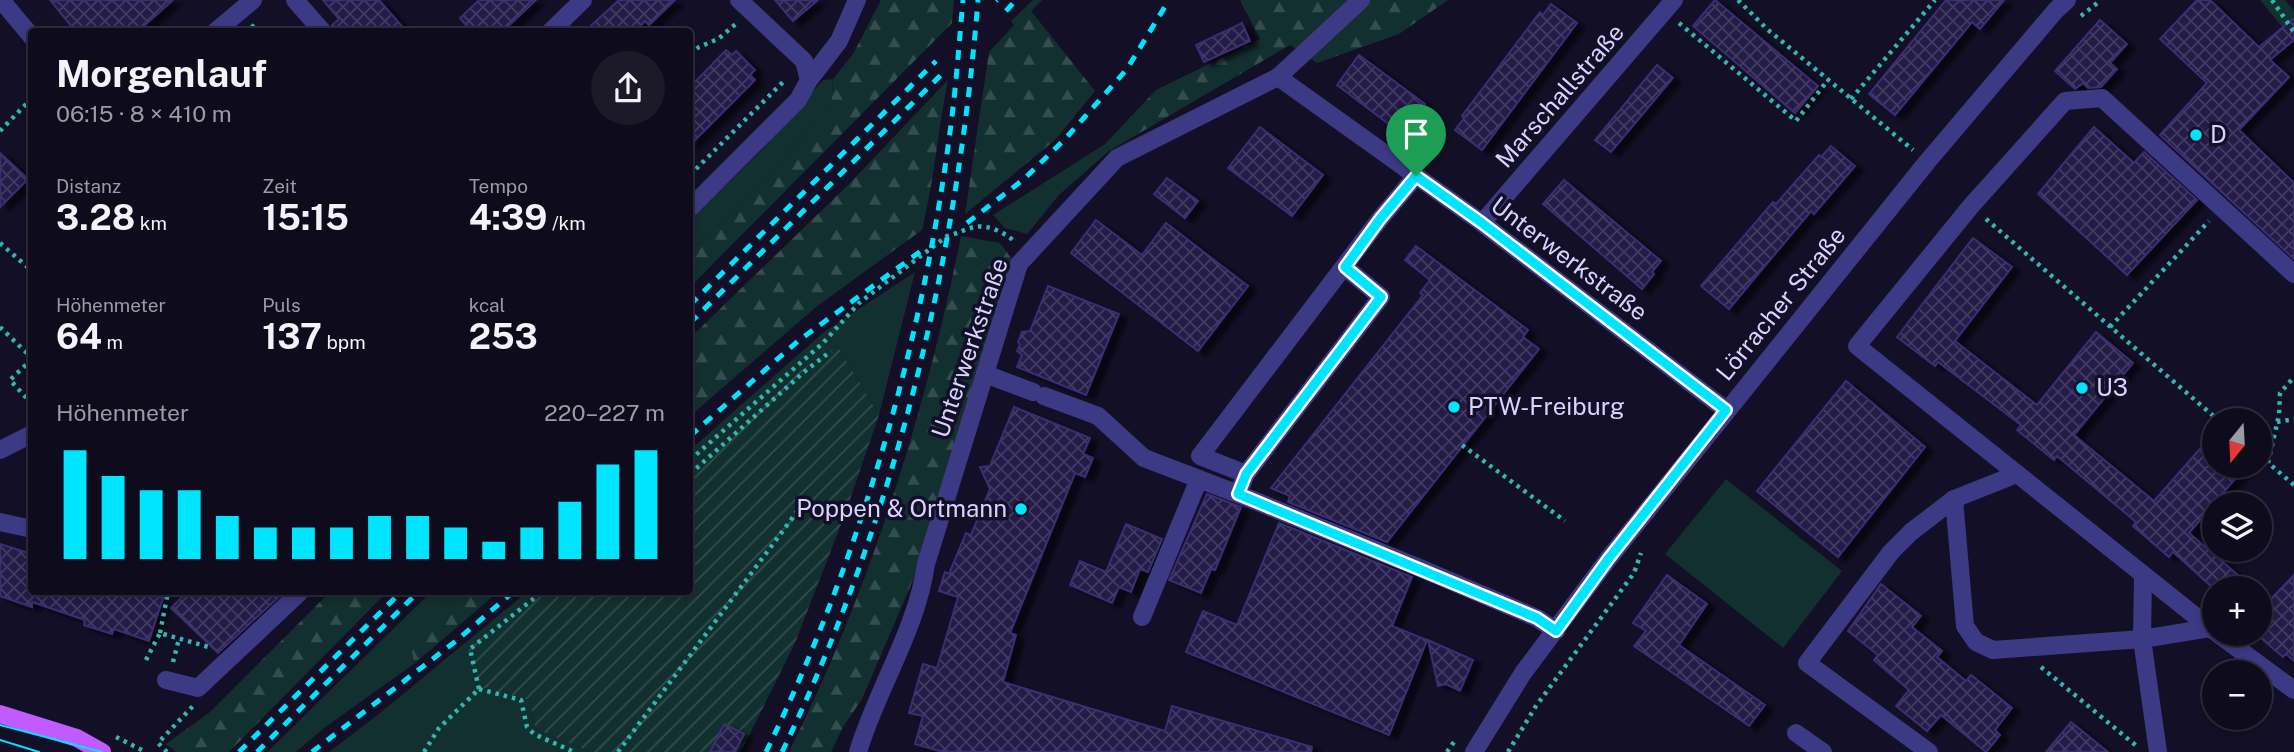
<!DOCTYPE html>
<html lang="de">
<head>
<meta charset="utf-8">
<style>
  body { margin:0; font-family:"Public Sans",sans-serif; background:#1c1929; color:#f1f3f6; height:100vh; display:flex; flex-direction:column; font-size:26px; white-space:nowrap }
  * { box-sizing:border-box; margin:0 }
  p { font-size:23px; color:#9b9ba3 }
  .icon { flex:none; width:38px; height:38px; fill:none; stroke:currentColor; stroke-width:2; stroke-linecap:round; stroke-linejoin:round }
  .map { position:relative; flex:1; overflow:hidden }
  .panel { position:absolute; left:28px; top:28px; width:665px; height:567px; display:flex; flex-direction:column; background:#0e0b1c; border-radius:7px; box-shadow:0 4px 10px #0003,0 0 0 2px #2e2b3b }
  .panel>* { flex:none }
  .needle { width:46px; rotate:198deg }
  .buttons { position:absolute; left:2202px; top:408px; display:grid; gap:14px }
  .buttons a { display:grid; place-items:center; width:70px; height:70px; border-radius:50%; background:#0e0b1c; box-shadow:0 4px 10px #0003,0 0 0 2px #2e2b3b; font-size:35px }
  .pin { position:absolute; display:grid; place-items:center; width:60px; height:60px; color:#fff; margin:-72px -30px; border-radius:50% 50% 50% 0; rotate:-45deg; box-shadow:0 0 7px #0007 }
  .pin .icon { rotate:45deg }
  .round { display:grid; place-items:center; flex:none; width:74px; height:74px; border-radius:37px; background:#1c1929 }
  .summary { display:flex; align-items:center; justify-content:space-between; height:119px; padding:0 28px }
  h1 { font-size:38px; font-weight:700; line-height:52px }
  .metrics { display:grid; grid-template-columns:repeat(3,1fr); gap:10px; height:119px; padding:7px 28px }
  .metrics div { display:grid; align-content:center }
  .metrics b { font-size:35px; font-weight:700 }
  .metrics small { font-size:19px; font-weight:400 }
  .metrics p { font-size:19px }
  .chart { height:196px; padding:14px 28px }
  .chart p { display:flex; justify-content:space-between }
  .chart svg { width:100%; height:126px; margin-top:7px; stroke:#00e5ff; stroke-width:6 }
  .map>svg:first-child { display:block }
</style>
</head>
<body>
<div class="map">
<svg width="2294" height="752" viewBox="0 0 2294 752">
  <defs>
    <pattern id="forest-firs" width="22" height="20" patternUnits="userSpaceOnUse" patternTransform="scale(1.75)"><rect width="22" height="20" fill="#12302f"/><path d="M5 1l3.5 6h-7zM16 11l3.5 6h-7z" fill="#344d4e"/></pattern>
    <pattern id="garden-furrows" width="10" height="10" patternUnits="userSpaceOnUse" patternTransform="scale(1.75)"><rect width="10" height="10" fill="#12302f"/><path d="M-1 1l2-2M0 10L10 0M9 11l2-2" fill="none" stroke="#344d4e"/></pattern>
    <pattern id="building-cross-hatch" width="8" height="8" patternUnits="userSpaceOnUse" patternTransform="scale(1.75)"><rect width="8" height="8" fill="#241b47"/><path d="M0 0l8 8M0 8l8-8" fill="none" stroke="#433b63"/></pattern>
    <filter id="shadow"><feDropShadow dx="8" dy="4.5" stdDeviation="2" flood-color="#0009"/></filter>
  </defs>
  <rect width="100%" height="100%" fill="#130f26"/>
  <g fill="#12302f">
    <polygon points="2260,0 2285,0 2294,11 2294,41"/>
    <polygon points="833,79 831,108 690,253 690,220 761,151 823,80"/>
    <polygon points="1105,144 1109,151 1059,195 1027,234 1005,228 993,215"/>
    <polygon points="915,272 879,415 837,345 797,373 690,468 690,450 824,332"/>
    <polygon points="1726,479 1842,571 1783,648 1665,554"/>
    <polygon points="431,592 461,592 412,644 414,664 324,728 296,752 267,752"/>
    <polygon points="527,592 538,592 468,649 477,686 529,700 536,729 590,752 329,752 380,713"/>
  </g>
  <g fill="url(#forest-firs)">
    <polygon points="881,0 954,0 952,23 690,287 690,253 831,108 833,79 853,54"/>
    <polygon points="1033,0 1042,0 1031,11 1095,91 1055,140 965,214 989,52 1014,25 1011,21"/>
    <polygon points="1240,0 1448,0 1399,34 1317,63 1290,45 1109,151 1105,144 1156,90 1260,39"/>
    <path d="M948,80c-10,50 -14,101 -26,150l-106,77 -126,109v-78l158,-153z"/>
    <path d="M961,236l39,7 12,16 -92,305 -58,135 -19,28 -12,25h-42c81,-163 136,-338 172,-516z"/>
    <polygon points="330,592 387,592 229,752 176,752 166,744 210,712"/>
    <polygon points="461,592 498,592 414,664 411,644"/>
  </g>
  <polygon fill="url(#garden-furrows)" points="837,345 879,415 844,517 795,643 741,752 590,752 536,729 529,700 477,686 468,649 538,592 690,592 690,468 797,373"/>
  <g fill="url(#building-cross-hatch)" stroke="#3b2d73" stroke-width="2" filter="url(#shadow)">
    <polygon points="50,0 173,0 137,32 76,32"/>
    <polygon points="323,0 379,0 407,32 334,32 332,25 339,19"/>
    <polygon points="479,0 536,0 502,32 472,32 460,18"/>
    <polygon points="619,0 675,0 649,25 645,21 634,32 584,32"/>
    <polygon points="775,0 818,0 793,21"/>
    <polygon points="1715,0 1818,86 1795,113 1693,26"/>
    <polygon points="1946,0 2004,0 1980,29 1972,22 1895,115 1869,94"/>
    <polygon points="2197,0 2210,0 2259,47 2294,18 2294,40 2270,60 2289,77 2239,130 2294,183 2294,259 2160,135 2207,83 2160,39"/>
    <polygon points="1551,4 1577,23 1482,150 1455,130 1464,118 1462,116 1540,12 1543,15"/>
    <polygon points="2100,20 2127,44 2110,63 2117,69 2101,87 2088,88 2083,83 2075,89 2055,71"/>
    <polygon points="1242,23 1250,41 1204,62 1196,45"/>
    <polygon points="726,50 732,55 736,51 755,70 750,75 755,80 690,145 690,87"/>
    <polygon points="1359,55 1425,104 1402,134 1337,85"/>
    <polygon points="1657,65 1673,78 1611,152 1595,140"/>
    <polygon points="1260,127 1323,175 1292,216 1228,168"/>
    <polygon points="2094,127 2134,163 2144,152 2197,200 2127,275 2038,194"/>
    <polygon points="1831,146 1855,166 1814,214 1811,211 1729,309 1701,286 1773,202 1776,204 1819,155 1821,157"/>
    <polygon points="0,153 28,179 0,207"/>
    <polygon points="1167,178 1198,201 1185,218 1154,194"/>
    <polygon points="1564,180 1661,261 1652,272 1654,274 1642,289 1543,204"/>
    <polygon points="1096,220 1142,255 1166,223 1248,286 1198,351 1071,253"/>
    <polygon points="1973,238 2012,267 1955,341 2037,405 2096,332 2133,363 2074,435 2154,501 2214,433 2214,466 2246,466 2189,533 2253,588 2213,588 2173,552 2169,557 2133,526 2136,522 2057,456 2054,460 2017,430 2021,425 1938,362 1935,366 1897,337"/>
    <polygon points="1416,246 1528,330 1523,337 1539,349 1387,542 1288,502 1290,496 1271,488 1423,295 1420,293 1430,280 1405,260"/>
    <polygon points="1048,286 1119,314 1086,395 1017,367 1022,355 1017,351 1020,345 1018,342 1022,332 1030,331"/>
    <polygon points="1846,381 1925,447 1838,557 1757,491"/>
    <polygon points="1014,407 1090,438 1083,454 1093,458 1085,477 1075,473 1010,633 1016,635 1003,682 1165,731 1172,706 1312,747 1311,752 943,752 915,744 923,716 909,713 923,664 937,668 958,597 939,591 945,572 949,574 966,533 971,535 990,489 980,467 990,466"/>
    <polygon points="1207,494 1241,507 1215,570 1211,569 1201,593 1169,580"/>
    <polygon points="1279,523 1412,577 1392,626 1427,640 1389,735 1186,652 1203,611 1237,625"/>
    <polygon points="1126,524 1162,539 1148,572 1140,569 1131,592 1119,587 1112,603 1070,585 1080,561 1106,572"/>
    <polygon points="0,544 32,554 32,592 143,592 163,598 149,641 114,629 112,634 84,625 85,620 32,602 32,607 0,596"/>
    <polygon points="1667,575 1707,604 1679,645 1765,705 1749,726 1634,646 1646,631 1633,623"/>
    <polygon points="2294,575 2294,661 2286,654 2283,657 2256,634 2264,634 2259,629 2259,594 2268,602"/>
    <polygon points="1881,584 1921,616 1912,627 1942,651 1937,657 1966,681 1971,675 2012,708 1995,730 2000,735 1986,752 1941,715 1927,731 1896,706 1909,690 1874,660 1878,655 1848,631"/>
    <polygon points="187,592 284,592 218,653 171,608"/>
    <polygon points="1428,640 1473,660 1460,691 1446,684 1438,686"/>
    <polygon points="2071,722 2108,752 2046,752"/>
    <polygon points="724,724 744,734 735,752 710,752"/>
  </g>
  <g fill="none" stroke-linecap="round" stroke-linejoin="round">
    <g stroke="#2fb8b0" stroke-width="4.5" stroke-dasharray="3.5 5" stroke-linecap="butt">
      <polyline points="1738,0 1767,29 1913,150"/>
      <polyline points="2272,0 2294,32"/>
      <polyline points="2081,16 2101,0"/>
      <polyline points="1679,23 1796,121 1828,80"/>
      <polyline points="251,25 261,32"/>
      <polyline points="690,54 699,47 718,39 738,22"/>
      <polyline points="1851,99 1935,0"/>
      <polyline points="0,131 32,98"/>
      <polyline points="690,175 783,82"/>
      <polyline points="1986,219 2218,420"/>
      <polyline points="0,243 32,271"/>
      <polyline points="0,327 32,358"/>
      <polyline points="2110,327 2209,221"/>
      <polyline points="32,359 10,380 32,404"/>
      <polyline points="2277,422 2294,419"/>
      <polyline points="1462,445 1565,521"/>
      <polyline points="2259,455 2294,485"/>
      <path d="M690,460l133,-117 36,-40 88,-67c10,-2 18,-7 27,-9 13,-3 32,6 41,15"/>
      <polyline points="2268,463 2279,415 2280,393 2294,377"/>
      <polyline points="690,474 804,372 831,351"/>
      <polyline points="160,633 168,592"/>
      <polyline points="146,660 160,633 212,648"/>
      <polyline points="173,662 179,639"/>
      <polyline points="2041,667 2139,748"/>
      <polyline points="479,689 470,649 542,592"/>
      <polyline points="479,689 521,700 527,727 534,734 574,752"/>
      <polyline points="116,737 146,752"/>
      <polyline points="167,752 158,743 193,706"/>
      <polyline points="424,752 439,728 479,689"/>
      <polyline points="618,752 811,493"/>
      <polyline points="1447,752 1456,739"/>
      <polyline points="1508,752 1536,706 1634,573 1641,553"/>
    </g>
    <g stroke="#3d3a85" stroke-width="18">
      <polyline points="1,0 32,37"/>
      <polyline points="295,0 323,32"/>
      <polyline points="739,0 804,61 809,80"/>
      <polyline points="215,32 253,0"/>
      <polyline points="550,32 583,0"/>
      <polyline points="1278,77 1482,223 1726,410"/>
      <polyline points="690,208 798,100 809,80 839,41 857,0"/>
      <polyline points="1482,223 1674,0"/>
      <polyline points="985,374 1033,392"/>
      <polyline points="1044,396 1098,416 1144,458 1238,494 1420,568 1537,618 1556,631"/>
      <polyline points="0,450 32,434"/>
      <polyline points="1246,474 1200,456 1380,219 1416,176"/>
      <polyline points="2017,474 1954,499 1965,626 1976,642 1993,650 2142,639 2210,628"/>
      <polyline points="1242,484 1246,474 1381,297 1345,267"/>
      <polyline points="0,522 32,529"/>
      <polyline points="2143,575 2142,639 2158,752"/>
      <polyline points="1142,617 1199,479"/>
      <polyline points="2214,631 1857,346 1971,206 2065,101 2102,98 2294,274"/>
      <polyline points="2218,634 2294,690"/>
      <polyline points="166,680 198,688 300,592"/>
      <polyline points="1796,733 1823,752"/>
      <path d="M858,752c19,-63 59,-123 68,-188l93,-300 98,-106 161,-81 83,-77"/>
      <polyline points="1474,752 1523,673 1609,558 1927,162 2056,10 2067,0"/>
      <polyline points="1929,752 1807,663 1891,552 1911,532 1954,499"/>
    </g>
    <polyline stroke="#c25bff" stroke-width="18" points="0,714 77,738 102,752"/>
    <g stroke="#00e5ff" stroke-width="2">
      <polyline points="0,725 102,752"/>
      <polyline points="0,740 39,752"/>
    </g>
    <g stroke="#00e5ff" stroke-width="5" stroke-dasharray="10 9" stroke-linecap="butt">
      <polyline points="996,1 997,0"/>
      <polyline points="1006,11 1016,0"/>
      <polyline points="967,223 1024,179 1066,138 1127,69 1169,0"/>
      <polyline points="690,305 936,61"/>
      <polyline points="690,323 946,70"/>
      <polyline points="690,436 798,341 925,248"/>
      <polyline points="239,752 401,592"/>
      <polyline points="257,752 418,592"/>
      <polyline points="312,752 456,641 513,592"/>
      <path d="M766,752c94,-193 156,-408 184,-620 6,-44 9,-88 13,-132"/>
      <path d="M782,752c114,-236 175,-491 196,-752"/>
    </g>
  </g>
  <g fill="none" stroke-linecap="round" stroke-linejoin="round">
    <g stroke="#fff" stroke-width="14">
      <polygon id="route" points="1416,176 1482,223 1726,410 1609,558 1556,631 1537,618 1238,494 1246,474 1381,297 1345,267 1380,219"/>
    </g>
    <use href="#route" stroke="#00e5ff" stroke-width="9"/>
  </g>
  <g fill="#00e5ff" stroke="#130f26" stroke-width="2.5">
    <circle cx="2196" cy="135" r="7"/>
    <circle cx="2082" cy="388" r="7"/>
    <circle cx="1454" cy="407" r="7"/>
    <circle cx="1021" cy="509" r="7"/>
  </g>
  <g text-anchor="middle" stroke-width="7" stroke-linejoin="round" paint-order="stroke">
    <g font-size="24" fill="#d9d4ff" stroke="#130f26">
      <text transform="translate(1560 96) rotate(-49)" y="8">Marschallstraße</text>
      <text transform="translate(1569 259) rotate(37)" y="8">Unterwerkstraße</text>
      <text transform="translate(1781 304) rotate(-51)" y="8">Lörracher Straße</text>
      <text transform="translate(970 348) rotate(-71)" y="8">Unterwerkstraße</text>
    </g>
    <g font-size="24" fill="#d9d4ff" stroke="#130f26" text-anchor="start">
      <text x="2210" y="143">D</text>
      <text x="2096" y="396">U3</text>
      <text x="1468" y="415">PTW-Freiburg</text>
      <text x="1007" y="517" text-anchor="end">Poppen &amp; Ortmann</text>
    </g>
  </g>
</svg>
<div class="buttons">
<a><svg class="needle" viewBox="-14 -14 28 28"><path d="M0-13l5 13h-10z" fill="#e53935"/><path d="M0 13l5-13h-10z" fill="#9b9ba3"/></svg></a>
<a><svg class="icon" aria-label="layers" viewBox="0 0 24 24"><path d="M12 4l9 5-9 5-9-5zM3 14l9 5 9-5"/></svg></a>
<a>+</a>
<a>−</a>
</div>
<div class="pin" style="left:1416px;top:176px;background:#1e9e55"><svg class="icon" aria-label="arrive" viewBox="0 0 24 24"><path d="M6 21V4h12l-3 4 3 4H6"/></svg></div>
<section class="panel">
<div class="summary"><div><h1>Morgenlauf</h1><p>06:15 · 8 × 410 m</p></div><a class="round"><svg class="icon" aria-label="share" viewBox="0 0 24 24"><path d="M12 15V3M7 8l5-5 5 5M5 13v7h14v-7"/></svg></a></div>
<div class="metrics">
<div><p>Distanz</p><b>3.28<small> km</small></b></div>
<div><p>Zeit</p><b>15:15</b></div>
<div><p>Tempo</p><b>4:39<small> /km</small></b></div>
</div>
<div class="metrics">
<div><p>Höhenmeter</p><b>64<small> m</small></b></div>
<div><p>Puls</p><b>137<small> bpm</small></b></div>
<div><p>kcal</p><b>253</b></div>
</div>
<div class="chart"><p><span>Höhenmeter</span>220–227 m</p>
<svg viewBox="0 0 160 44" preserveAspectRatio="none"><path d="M5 44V6M15 44V15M25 44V20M35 44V20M45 44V29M55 44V33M65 44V33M75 44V33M85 44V29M95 44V29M105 44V33M115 44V38M125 44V33M135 44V24M145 44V11M155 44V6"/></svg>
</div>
</section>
</div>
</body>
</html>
